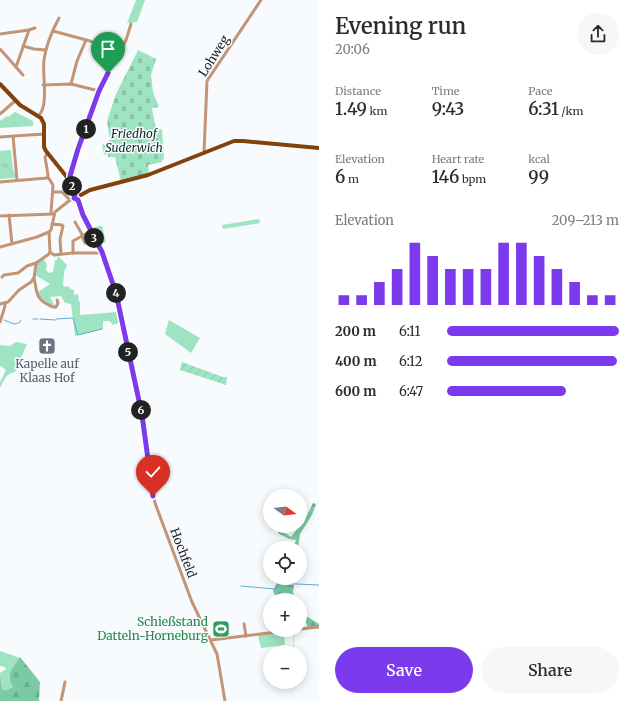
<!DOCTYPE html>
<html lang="en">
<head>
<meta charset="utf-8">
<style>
  body { margin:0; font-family:Merriweather,serif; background:#f7f7f7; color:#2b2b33; height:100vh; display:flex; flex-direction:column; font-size:15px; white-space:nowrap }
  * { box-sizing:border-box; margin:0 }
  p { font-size:13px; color:#7c7c81 }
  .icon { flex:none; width:22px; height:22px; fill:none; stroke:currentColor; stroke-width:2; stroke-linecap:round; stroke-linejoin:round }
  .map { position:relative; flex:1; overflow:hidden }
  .drawer { display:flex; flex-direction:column; background:#fff; width:316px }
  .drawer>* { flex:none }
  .needle { width:26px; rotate:104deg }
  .buttons { position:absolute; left:263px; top:489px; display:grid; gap:8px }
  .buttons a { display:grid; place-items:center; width:44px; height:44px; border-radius:50%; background:#fff; box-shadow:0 2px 10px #0003; font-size:20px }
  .pin { position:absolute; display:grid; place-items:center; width:34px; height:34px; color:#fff; margin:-41px -17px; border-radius:50% 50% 50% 0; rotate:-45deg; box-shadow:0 0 4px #0007 }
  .pin .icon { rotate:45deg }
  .km { position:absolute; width:20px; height:20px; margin:-10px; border-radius:50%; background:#222; color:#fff; font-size:11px; line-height:20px; text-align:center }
  .round { display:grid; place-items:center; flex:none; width:42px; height:42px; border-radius:21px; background:#f7f7f7 }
  .headline { display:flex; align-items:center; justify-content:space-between; height:68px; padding:0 16px }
  h1 { font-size:22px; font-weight:600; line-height:30px }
  .figures { display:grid; grid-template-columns:repeat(3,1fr); gap:6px; height:68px; padding:4px 16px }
  .figures div { display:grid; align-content:center }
  .figures b { font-size:17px; font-weight:600 }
  .figures small { font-size:11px; font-weight:400 }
  .figures p { font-size:11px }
  .chart { height:112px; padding:8px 16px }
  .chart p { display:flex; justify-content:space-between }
  .chart svg { width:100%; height:72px; margin-top:4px; stroke:#7c3aed; stroke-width:6 }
  .primary-button { display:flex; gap:8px; margin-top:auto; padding:8px 16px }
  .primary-button a { flex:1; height:46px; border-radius:24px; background:#7c3aed; color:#fff; font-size:16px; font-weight:600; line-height:46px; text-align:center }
  .primary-button a+a { background:#f7f7f7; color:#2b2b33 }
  ul { padding:0 16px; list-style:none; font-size:13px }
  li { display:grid; grid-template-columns:64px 48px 1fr; align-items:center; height:30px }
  li i { height:10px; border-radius:5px; background:#7c3aed }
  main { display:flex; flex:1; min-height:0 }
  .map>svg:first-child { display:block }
</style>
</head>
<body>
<main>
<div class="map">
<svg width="319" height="701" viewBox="0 0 319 701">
  <defs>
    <pattern id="forest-firs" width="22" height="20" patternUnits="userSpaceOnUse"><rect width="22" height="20" fill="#7acaa4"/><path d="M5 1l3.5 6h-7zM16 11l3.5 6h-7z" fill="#69ad8d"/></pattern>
    <pattern id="cemetery-stones" width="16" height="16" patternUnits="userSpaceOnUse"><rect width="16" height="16" fill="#9fe4c2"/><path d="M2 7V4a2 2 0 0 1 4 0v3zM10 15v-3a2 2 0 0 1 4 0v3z" fill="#88c3a6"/></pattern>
    <pattern id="park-tufts" width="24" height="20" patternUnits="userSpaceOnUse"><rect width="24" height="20" fill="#9fe4c2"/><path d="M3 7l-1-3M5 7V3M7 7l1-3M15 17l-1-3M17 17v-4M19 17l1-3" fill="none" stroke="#88c3a6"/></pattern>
    <pattern id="garden-furrows" width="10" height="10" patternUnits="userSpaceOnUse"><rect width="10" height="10" fill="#9fe4c2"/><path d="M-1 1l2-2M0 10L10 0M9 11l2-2" fill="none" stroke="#88c3a6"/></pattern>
  </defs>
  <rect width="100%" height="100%" fill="#f8fbfe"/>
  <g fill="#9fe4c2">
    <polygon points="136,0 145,0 137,22 127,23"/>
    <polygon points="15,112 33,121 33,126 0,128 0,121 7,116 8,117"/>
    <polygon points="259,219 260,223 223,229 222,225"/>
    <polygon points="102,226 106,242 99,244 91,227"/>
    <polygon points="101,254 115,292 120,321 119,323 112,325 111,322 108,321 103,321 103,329 75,336 71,304 65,303 61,296 50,297 55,306 53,307 40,299 38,292 50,284 35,275 37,264 43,259 47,264 46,270 49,273 53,272 55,260 57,260 58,256 67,265 64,272 63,286 70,287 70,289 74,290 74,295 78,294 79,302 80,302 80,315 117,312 112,286"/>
    <polygon points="169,320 200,338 191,353 165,334"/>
    <path d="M16,342l11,2 -12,28c-9,1 -11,8 -15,16v-6l6,-12 -6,-4v-21l10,1z"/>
    <polygon points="292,631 295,631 293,652 278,652 277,646 261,648 258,635 284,632 285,645 293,646 294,634 293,634"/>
    <path d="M0,651l20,7c-7,8 -15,18 -7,29l-6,3h-6l-1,-17 6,-4 -1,-2 -5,-1z"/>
  </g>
  <g fill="url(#forest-firs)">
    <polygon points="313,503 316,504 312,515 300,534 298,548 293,548 296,540 289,539 278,533 279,529 291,537 306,517"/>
    <polygon points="279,578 284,578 280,584 294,585 293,592 296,600 276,598 273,591"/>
    <polygon points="300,609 306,616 319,624 319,626 308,627 305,621 300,617"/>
    <path d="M20,657l20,25 -1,19h-39v-26l2,15h5l6,-3c-8,-12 0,-20 7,-30z"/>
  </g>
  <polygon fill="url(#cemetery-stones)" points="138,50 156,59 151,75 153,92 159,107 152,108 156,130 162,129 164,159 162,160 162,162 148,165 149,173 121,181 115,157 108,157 108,154 104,155 102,144 105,145 110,140 107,121 116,94"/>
  <polygon fill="url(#park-tufts)" points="11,150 13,170 14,170 15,178 0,179 0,151"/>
  <polygon fill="url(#garden-furrows)" points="182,362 223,377 227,377 226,385 180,370"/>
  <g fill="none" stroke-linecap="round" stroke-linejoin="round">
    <g stroke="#5bacd2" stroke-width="1">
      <polyline points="33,319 38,319"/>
      <polyline points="40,319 55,320"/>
      <polyline points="56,319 73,318 78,335 102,329"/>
      <polyline points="4,320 14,324 18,323"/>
      <polyline points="19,323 21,320"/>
      <polyline points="296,584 319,585"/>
      <polyline points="241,586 275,589 279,583 295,584"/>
    </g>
    <g stroke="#c39476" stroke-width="3">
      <polyline points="29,30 35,28"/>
      <polyline points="53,31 90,41 118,54"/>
      <polyline points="0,34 29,30 16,67 0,49"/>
      <polyline points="23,46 34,49 46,50"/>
      <polyline points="16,67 23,75"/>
      <polyline points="71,84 77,61 86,40"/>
      <polyline points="43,85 71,84 99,91"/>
      <polyline points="0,114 15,101"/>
      <path d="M39,115c10,-10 3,-41 5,-55 2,-15 8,-29 15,-42"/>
      <polyline points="13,136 17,180"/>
      <polyline points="0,137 44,134"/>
      <polyline points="204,153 207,81 261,0"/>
      <polyline points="48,177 53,185 51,213"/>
      <polyline points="70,181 78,149 99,91 126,40 131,24"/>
      <polyline points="0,182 47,178 48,175 45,157 47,154"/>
      <polyline points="53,192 62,192 70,200"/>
      <polyline points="78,200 83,215 101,252 116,293 142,415 151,483 155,503 192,602 217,654 225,701"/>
      <polyline points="9,215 12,244"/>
      <polyline points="0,216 54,214"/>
      <polyline points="75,222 83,236"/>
      <polyline points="52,224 62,225 63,226 60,239 61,254"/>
      <polyline points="82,236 85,243"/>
      <polyline points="0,247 37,237 49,232"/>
      <polyline points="50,252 54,255 73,253 99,253 101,252"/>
      <polyline points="73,253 73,241 91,231"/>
      <polyline points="2,277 4,275 18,273 27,266 36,263 49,254 50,252 49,232 51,230 55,212 70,200 74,199"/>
      <path d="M34,278c3,12 1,20 13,26 3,2 5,4 9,3l2,-4 -1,-3"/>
      <polyline points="0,304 8,302 19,290 31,282 34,278 36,264"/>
      <polyline points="0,322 5,306 5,303"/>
      <polyline points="244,624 246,636"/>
      <polyline points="300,629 319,627"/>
      <polyline points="211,640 292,630"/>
      <polyline points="61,701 65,682"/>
    </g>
    <g stroke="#82420c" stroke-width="4">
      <polyline points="0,84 20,105 41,118 44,124 44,147 46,151 70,181 75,195"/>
      <polyline points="75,195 74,198 76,201 79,199 79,196"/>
      <polyline points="79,196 90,190 148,175 234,141 243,141 319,148"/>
    </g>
  </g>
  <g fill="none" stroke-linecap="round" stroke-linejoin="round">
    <g stroke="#fff" stroke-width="8">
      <polyline id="route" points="108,73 99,91 78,149 70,176 70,181 75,195 74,198 78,200 83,215 102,252 116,293 142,415 153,496"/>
    </g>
    <use href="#route" stroke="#7c3aed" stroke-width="5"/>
  </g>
  <defs>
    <g id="church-square" transform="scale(0.9)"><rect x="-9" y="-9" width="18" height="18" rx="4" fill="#6b7280" stroke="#f8fbfe"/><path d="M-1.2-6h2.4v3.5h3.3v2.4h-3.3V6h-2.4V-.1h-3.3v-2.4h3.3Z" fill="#fff"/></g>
    <g id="stadium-square" transform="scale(0.9)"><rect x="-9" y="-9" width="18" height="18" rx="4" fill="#2e9e5b" stroke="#f8fbfe"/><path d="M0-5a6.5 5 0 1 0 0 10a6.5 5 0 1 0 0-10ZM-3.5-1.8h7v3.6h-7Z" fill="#fff"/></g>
  </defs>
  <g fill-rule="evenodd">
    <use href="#church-square" x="47" y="346"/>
    <use href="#stadium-square" x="221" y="629"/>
  </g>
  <g text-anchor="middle" stroke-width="3" stroke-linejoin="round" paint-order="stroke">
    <g font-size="12" fill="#1e2123" stroke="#f8fbfe">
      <text transform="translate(214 56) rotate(-58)" y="4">Lohweg</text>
      <text transform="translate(183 553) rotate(69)" y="4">Hochfeld</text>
    </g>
    <g font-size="12" font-style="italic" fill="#0c3121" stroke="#f8fbfe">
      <text x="134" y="138">Friedhof<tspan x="134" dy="14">Suderwich</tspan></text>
    </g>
    <g font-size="12" fill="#5b616d" stroke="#f8fbfe">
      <text x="47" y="368">Kapelle auf<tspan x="47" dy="14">Klaas Hof</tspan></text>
    </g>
    <g font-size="12" fill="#27864d" stroke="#f8fbfe" text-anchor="end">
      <text x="208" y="626">Schießstand<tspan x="208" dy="14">Datteln-Horneburg</tspan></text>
    </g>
  </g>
</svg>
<div class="buttons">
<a><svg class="needle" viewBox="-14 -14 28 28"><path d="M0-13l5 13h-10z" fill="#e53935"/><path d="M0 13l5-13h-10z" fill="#7c7c81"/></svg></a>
<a><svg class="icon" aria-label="locate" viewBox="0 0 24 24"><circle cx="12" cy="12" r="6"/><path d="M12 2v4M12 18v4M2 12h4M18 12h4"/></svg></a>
<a>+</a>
<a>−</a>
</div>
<div class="pin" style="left:108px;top:73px;background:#1e9e55"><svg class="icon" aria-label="arrive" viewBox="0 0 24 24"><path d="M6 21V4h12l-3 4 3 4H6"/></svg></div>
<div class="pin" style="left:153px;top:496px;background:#d93025"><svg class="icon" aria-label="check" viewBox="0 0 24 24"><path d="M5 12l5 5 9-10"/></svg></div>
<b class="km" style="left:86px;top:129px">1</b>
<b class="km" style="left:72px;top:186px">2</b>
<b class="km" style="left:94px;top:238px">3</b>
<b class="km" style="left:116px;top:293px">4</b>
<b class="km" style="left:128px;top:352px">5</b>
<b class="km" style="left:141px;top:410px">6</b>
</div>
<section class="drawer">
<div class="headline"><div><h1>Evening run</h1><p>20:06</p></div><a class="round"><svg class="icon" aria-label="share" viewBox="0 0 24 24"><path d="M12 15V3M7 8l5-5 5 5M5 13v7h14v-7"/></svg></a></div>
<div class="figures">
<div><p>Distance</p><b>1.49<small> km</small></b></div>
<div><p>Time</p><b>9:43</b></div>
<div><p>Pace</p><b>6:31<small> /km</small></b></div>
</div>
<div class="figures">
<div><p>Elevation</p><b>6<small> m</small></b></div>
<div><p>Heart rate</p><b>146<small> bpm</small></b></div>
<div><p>kcal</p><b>99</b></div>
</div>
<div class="chart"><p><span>Elevation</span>209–213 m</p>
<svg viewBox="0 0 160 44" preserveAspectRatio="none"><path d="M5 44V38M15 44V38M25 44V30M35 44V22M45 44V6M55 44V14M65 44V22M75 44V22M85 44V22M95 44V6M105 44V6M115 44V14M125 44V22M135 44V30M145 44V38M155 44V38"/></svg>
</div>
<ul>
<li><b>200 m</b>6:11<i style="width:100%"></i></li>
<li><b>400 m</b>6:12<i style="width:99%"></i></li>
<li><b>600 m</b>6:47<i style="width:69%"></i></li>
</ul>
<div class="primary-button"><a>Save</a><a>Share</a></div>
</section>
</main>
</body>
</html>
